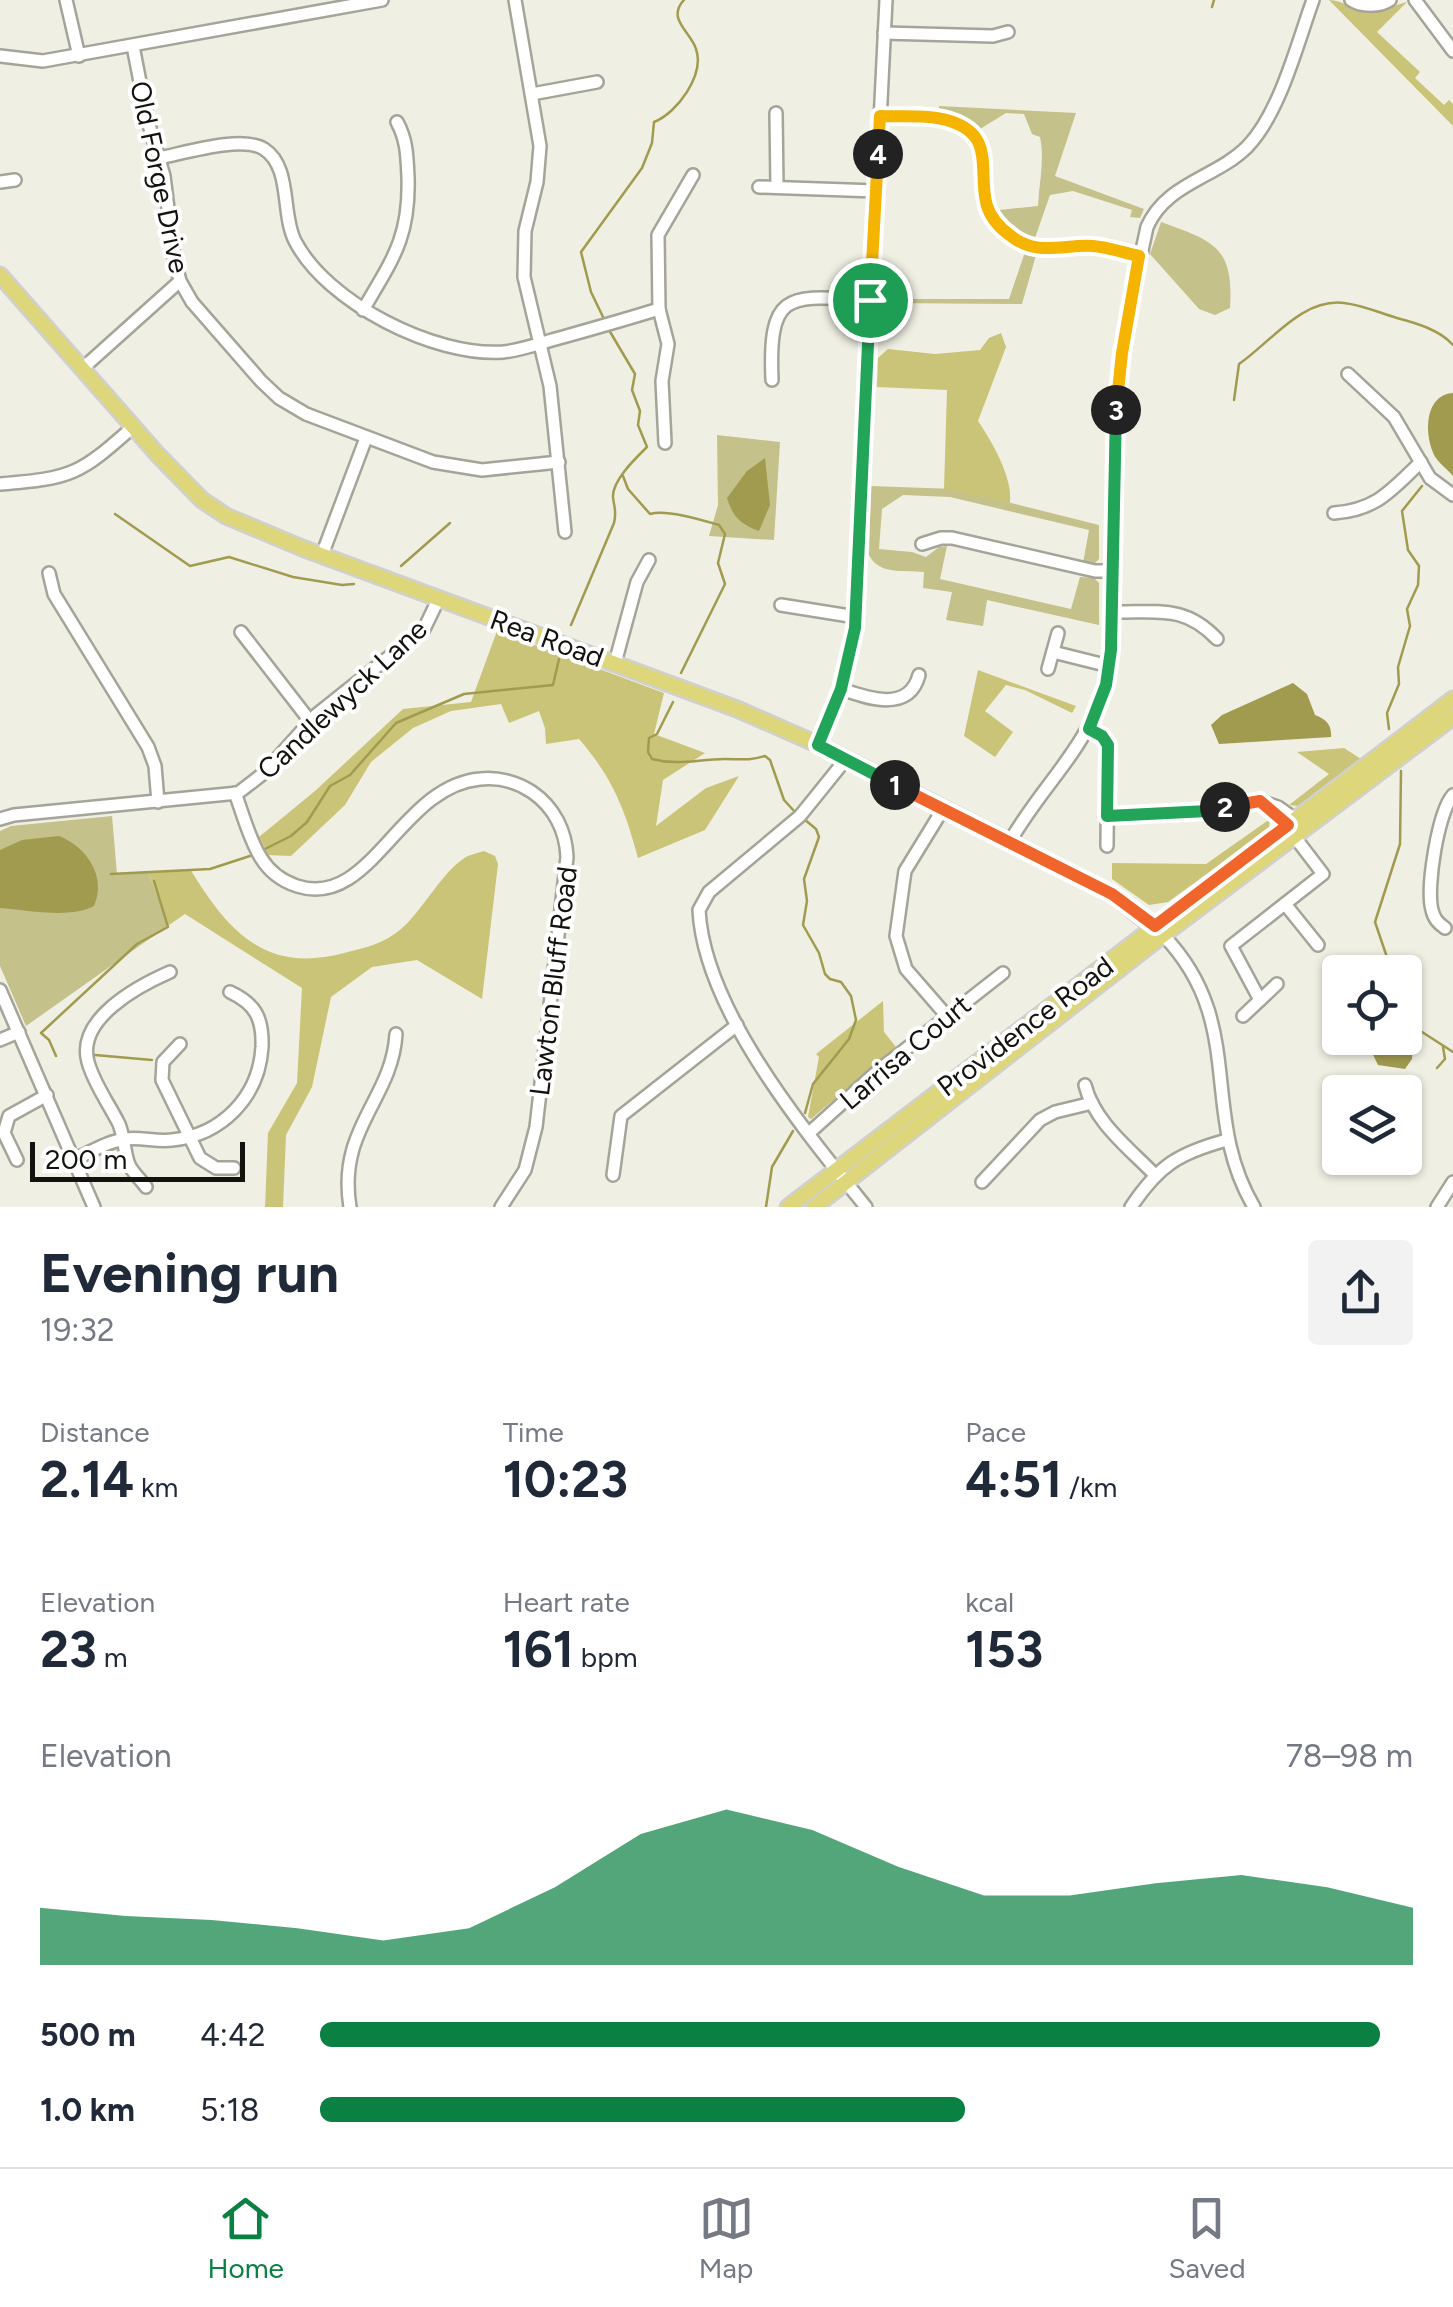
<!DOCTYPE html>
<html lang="en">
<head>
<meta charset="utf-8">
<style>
  body { margin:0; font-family:Figtree,sans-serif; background:#f2f2f3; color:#1f2937; height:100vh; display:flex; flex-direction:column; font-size:38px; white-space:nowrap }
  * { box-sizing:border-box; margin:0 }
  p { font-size:32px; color:#747a83 }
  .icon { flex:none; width:55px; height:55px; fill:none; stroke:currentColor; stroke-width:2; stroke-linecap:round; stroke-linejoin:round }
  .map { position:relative; height:1207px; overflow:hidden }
  .drawer { display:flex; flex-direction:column; background:#fff; flex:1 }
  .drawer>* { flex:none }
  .controls { position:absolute; left:1322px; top:955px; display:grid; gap:20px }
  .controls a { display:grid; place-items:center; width:100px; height:100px; border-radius:10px; background:#fff; box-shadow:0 2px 8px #0004; font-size:50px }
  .scale { position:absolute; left:30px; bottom:25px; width:215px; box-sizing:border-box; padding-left:10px; border:5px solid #13120e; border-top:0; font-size:28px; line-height:35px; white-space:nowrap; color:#13120e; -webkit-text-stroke:8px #fff; paint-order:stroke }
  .pin { position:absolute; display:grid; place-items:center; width:85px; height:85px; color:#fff; margin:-42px; border:5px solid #fff; border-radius:50%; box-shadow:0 2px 10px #0007 }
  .km { position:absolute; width:50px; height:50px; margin:-25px; border-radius:50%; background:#222; color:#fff; font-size:28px; line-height:50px; text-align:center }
  .round { display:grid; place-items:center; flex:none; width:105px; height:105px; border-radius:10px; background:#f2f2f3 }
  .head { display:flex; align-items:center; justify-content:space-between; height:170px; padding:0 40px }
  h1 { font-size:55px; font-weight:700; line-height:75px }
  .stats { display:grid; grid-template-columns:repeat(3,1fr); gap:15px; height:170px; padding:10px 40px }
  .stats div { display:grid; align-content:center }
  .stats b { font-size:50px; font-weight:700 }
  .stats small { font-size:28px; font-weight:400 }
  .stats p { font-size:28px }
  .chart { height:280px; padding:20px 40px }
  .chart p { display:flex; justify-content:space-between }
  .chart svg { width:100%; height:180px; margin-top:10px; fill:#0b8043; opacity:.7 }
  ul { padding:0 40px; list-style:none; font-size:32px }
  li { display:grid; grid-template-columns:160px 120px 1fr; align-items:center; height:75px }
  li i { height:25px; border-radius:12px; background:#0b8043 }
  .tab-bar { display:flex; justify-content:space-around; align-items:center; height:140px; border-top:2px solid #e0e1e3; background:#fff; font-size:28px; color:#747a83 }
  .tab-bar a { display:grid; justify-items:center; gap:5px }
  .tab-bar .current { color:#0b8043 }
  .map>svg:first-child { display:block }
</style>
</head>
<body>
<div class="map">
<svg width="1453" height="1207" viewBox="0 0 1453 1207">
  <rect width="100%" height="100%" fill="#f0efe3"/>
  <g fill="#c5c18a">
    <path d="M939,106l137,7 -21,63 89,33 -4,9 -10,-1 2,-7 -59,-19 -23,4 -15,43 -21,-10 -15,-18 39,-4c1,-23 7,-46 2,-69l-8,-3 -8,-20 -18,-1 -26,16 -16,-12 -25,-8z"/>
    <path d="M1161,222c52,19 73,24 69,86l-15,7 -16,-6 -49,-55z"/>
    <polygon points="1025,252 1036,255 1022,304 880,303 880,299 1009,299"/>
    <polygon points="717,435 780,442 774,540 709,536 718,505"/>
    <path d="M871,486l84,3 144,36v34l-5,5 -11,-1 6,-33 -139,-33 -47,-2 -21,14 -3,40 33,3 14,5 13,-10 8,-1 -7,33 131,30 9,-32 14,1 5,5v42l-112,-25 -4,26 -37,-6 6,-28 -29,-4 1,-16c-21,-2 -45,3 -55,-17z"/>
    <polygon points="112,816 117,874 148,872 169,925 26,1026 0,966 0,831 11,826"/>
  </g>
  <g fill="#cac478">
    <path d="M1329,0c15,0 23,11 38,12 13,1 27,-7 40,-10l-30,30 43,40 -5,6 29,27 5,-5 4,4v22z"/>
    <path d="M1001,333l5,14 -28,74c14,21 35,56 32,82l-66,-14 3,-99 -70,-3 1,-29 10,-9 47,5 45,-4 9,-12z"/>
    <path d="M497,631l167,62 -10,41 51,19 -42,27 -7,46 50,-38 33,-12 -34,54 -67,28c-13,-49 -26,-81 -59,-119l-33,5 -1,-16 -6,-17 -30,12 -8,-19 -50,7 -38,17 -42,34 -26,43 -54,51 -23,-1 -9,-18 56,-46 88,-82 68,-7z"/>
    <polygon points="978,670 1076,706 1072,713 1025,690 1006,685 985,711 1013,732 995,757 964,736"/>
    <polygon points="1344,748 1361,759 1298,806 1289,805 1329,774 1297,752"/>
    <polygon points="1270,819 1269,829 1168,902 1149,905 1112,879 1112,863 1206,864"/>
    <path d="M484,851l11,5 3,8 -16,135 -65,-39 -45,7 -41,30 -19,90 -26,48 -3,72h-18l3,-74 29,-50 5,-95 -117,-74 -16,11 -21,-53 42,-3c38,62 75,105 154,84 21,-5 41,-10 57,-24 22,-19 39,-54 62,-70 5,-4 15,-6 21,-8z"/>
    <polygon points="883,1001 884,1032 896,1047 811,1119 808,1117 819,1057 816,1054"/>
  </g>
  <g fill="#a19b4f">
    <path d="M1453,393v83c-5,-6 -13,-12 -17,-18 -12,-20 -13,-63 17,-65z"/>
    <path d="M765,458l5,47 -11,26c-19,-7 -26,-14 -32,-33l20,-27z"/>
    <path d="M1293,683l14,11 8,21c11,4 17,10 16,22l-112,7 -8,-19 11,-10z"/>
    <path d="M59,836c28,11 48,41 35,70 -24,13 -67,4 -94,2v-58l22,-10z"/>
    <polygon points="1365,1038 1402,1038 1413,1048 1412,1059 1405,1069 1378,1065"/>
  </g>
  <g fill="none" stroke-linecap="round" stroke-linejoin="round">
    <g stroke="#a19b4f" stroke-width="2.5">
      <polyline points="1212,7 1214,0"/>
      <path d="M604,319l-13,-27 -10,-40 61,-84 10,-25 2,-21c23,-9 51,-47 42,-73 -5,-17 -30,-30 -12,-49"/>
      <path d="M1234,400l5,-36c32,-22 63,-66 105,-61 18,2 36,10 53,15 19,5 43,12 56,27"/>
      <path d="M623,476l5,13 22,25c16,-5 52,6 69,11l6,9 -7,29 7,21 -44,89"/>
      <polyline points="115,514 190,566 229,557 293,577 342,585 354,584"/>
      <polyline points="401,566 450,523"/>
      <path d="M571,625l43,-102c3,-12 0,-15 -1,-26 -1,-17 24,-40 34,-50l-9,-22 2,-14 -8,-21 3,-16 -26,-44"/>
      <path d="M673,702l-16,32 -8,4 -1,14 4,7c26,7 46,0 73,0 15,0 24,2 40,-3l5,4 14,40 11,12"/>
      <polyline points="1389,729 1387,713 1399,684 1398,667 1410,626 1407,609 1418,585 1419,566 1408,550 1402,511 1422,486"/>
      <polyline points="804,819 816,829 819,837 804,879 807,901 803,925 819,953 825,974 830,979 841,982 851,996 856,1020 849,1039 813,1084 805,1113"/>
      <polyline points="263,850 291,836 307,822 330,786 350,775 396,723 464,694 553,685 559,659"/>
      <polyline points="111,874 210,869 253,855"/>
      <polyline points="1392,972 1375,922 1400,844 1401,771"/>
      <polyline points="1405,1021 1453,1052"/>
      <polyline points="95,1055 152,1060"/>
      <polyline points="56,1056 49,1040 41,1033 137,944 168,927 154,881"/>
      <polyline points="1437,1068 1445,1059 1443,1047"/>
      <polyline points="766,1207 772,1167 793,1131"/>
    </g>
    <g stroke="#a5a499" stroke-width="16">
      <g id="minor">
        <polyline points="66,0 79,56"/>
        <polyline points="515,0 540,146 537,182 525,231 524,277 550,386 565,532"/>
        <path d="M1351,0c10,7 29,7 39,0"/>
        <polyline points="1415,0 1453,51"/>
        <polyline points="884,33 993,36 1008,32"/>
        <polyline points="133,46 147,118 164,176 174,257 180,281 192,302 261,381 279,398 306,414 433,462 482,470 559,462"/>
        <polyline points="0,56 43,61 382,0"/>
        <polyline points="532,94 597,82"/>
        <polyline points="776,113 777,187"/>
        <path d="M880,116c22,1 49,-2 70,4 47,16 27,52 37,86 4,12 14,23 24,30 26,21 53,8 82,10 15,1 31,7 46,10"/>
        <path d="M159,158c26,-5 83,-23 105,-9 28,18 17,65 31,92 32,62 140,116 208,111 20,-2 40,-10 60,-15 32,-9 64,-18 96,-28"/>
        <polyline points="0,182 15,180"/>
        <polyline points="759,187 876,191"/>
        <path d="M363,310c29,-50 47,-72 45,-133 -1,-20 -1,-37 -11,-55"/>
        <polyline points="83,368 180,281"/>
        <polyline points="1348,374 1394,417 1430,478 1453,495"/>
        <path d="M772,380c-4,-92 18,-84 98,-80"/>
        <polyline points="665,443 662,381 668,344 659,309 658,235 693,175"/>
        <path d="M0,484c73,-6 79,-9 134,-58"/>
        <path d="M1334,513c43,-3 57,-23 87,-51"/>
        <polyline points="922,544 941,538 952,538 1095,571 1112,571"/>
        <polyline points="322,555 366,438"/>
        <polyline points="49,573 54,594 148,747 155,766 158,802"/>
        <polyline points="781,605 856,617"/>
        <path d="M1111,612c46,1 73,-8 106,27"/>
        <polyline points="241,632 310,721"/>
        <polyline points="1053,652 1109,666"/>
        <polyline points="615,663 637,582 649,560"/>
        <polyline points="1048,669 1058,633"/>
        <path d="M841,689c26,9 68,24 78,-14"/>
        <polyline points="1089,729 1102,736 1108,745 1107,846"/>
        <polyline points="819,745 841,689 855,627 886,0"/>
        <path d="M846,759l-46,57 -91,76 -10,18c5,100 106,221 167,297"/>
        <path d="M235,793c8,21 14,46 26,65 8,13 21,23 36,28 74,24 103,-100 183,-107 18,-2 37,3 52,13 22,15 34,39 35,65l-31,270 -11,43 -24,37"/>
        <polyline points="943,809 905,871 896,936 906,969 946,1015"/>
        <polyline points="1107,816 1208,811 1237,802 1266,803"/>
        <polyline points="0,819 14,815 238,793 264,773 316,715 424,629 439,598"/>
        <polyline points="1288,825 1267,809 1266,803 1278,807 1295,819"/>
        <path d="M1009,843c42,-73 92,-102 102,-193l5,-244 12,-90 19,-89c19,-44 69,-49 100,-80 33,-34 50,-103 66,-147"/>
        <polyline points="1285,904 1318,945"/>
        <path d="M1445,928c-7,-5 -11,-9 -13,-18 -6,-22 6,-98 21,-115"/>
        <path d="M1163,935c85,88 35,177 91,272"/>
        <polyline points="0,990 94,1207"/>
        <polyline points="1260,1000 1231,946 1323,874 1294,836"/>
        <polyline points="1243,1016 1277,984"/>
        <polyline points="0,1040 19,1032"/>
        <polyline points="180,1044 163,1062 162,1080 200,1158 216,1168 234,1168"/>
        <path d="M1085,1085c9,37 45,64 70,90"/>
        <polyline points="809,1133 879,1070 1003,973"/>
        <path d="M75,1159c16,-7 33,-18 51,-20 15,-2 31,3 46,1 50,-5 87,-43 90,-93 1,-28 -6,-43 -32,-55"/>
        <polyline points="17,1160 4,1133 9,1116 47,1095"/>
        <polyline points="613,1175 621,1116 737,1025"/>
        <polyline points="982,1182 1040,1120 1055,1112 1092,1103"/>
        <path d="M146,1187c-6,-9 -15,-15 -18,-25 -4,-13 -4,-25 -9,-38 -10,-20 -25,-40 -31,-62 -12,-43 50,-76 82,-90"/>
        <path d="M350,1207c-13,-79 42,-107 46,-173"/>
        <path d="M1131,1207c28,-42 48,-54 96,-67"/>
        <polyline points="1437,1207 1453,1182"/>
      </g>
    </g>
    <g stroke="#d0d0cf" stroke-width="19">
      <g id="major">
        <polyline points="0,275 158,455 202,500 226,516 302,548 737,709 819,745 1112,894 1163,935"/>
        <polyline points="788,1207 1453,699"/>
        <polyline points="814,1207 1163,935 1453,717"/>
      </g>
    </g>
    <use href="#minor" stroke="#fff" stroke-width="11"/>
    <use href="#major" stroke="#ddd67a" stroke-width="14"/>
  </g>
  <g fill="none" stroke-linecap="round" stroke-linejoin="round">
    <g stroke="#fff" stroke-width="20">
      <polyline id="split-1" points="870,300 855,628 841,689 818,745 895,785"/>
    </g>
    <g stroke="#fff" stroke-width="20">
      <polyline id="split-2" points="895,785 1112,894 1155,926 1288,825 1260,801 1225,807"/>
    </g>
    <g stroke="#fff" stroke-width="20">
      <polyline id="split-3" points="1116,410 1111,650 1106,685 1089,729 1102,736 1108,745 1107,816 1208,811 1225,807"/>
    </g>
    <g stroke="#fff" stroke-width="20">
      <path id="split-4" d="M878,154l2,-38c22,1 49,-2 70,5 47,15 27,51 37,85 4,12 14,23 24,30 26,21 53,8 82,10 15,1 31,7 46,10l-17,97 -6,57"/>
    </g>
    <g stroke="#fff" stroke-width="20">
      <polyline id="split-5" points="870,300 878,154"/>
    </g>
    <use href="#split-1" stroke="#22a559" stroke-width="12"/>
    <use href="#split-2" stroke="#f0652b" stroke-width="12"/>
    <use href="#split-3" stroke="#22a559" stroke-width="12"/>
    <use href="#split-4" stroke="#f5b400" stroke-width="12"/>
    <use href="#split-5" stroke="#f5b400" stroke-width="12"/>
  </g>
  <g text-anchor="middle" stroke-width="8" stroke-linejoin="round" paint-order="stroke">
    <g font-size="28" fill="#13120e" stroke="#fff">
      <text transform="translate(160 177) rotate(78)" y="10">Old Forge Drive</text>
      <text transform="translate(547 638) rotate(20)" y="10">Rea Road</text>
      <text transform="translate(342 699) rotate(-43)" y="10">Candlewyck Lane</text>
      <text transform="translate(553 981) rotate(-83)" y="10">Lawton Bluff Road</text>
      <text transform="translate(1025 1026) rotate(-37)" y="10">Providence Road</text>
      <text transform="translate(905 1052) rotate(-40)" y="10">Larrisa Court</text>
    </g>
  </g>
</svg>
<div class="controls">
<a><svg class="icon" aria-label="locate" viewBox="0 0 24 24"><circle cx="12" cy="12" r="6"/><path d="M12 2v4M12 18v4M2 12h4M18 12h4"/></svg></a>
<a><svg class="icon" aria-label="layers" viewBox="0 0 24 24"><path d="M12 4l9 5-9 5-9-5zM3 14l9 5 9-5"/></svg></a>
</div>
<div class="scale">200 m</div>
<div class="pin" style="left:870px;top:300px;background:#1e9e55"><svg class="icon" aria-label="arrive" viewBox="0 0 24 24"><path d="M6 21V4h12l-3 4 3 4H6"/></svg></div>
<b class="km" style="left:895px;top:785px">1</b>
<b class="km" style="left:1225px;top:807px">2</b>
<b class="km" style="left:1116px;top:410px">3</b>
<b class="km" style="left:878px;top:154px">4</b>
</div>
<section class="drawer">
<div class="head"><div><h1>Evening run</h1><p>19:32</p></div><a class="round"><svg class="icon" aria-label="share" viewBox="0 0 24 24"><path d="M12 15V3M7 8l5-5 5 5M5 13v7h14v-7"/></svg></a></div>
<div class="stats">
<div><p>Distance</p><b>2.14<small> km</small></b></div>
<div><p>Time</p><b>10:23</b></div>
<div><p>Pace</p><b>4:51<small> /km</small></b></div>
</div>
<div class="stats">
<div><p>Elevation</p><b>23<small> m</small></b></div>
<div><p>Heart rate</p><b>161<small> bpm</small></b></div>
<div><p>kcal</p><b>153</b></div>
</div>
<div class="chart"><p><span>Elevation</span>78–98 m</p>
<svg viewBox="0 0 160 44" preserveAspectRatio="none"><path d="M0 44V30L10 32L20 33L30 35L40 38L50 35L60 25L70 12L80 6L90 11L100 20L110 27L120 27L130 24L140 22L150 25L160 30V44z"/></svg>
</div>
<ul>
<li><b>500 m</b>4:42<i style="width:97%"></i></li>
<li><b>1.0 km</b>5:18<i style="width:59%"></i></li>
</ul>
</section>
<nav class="tab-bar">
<a class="current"><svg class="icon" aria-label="home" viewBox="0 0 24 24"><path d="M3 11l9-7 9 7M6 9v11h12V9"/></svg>Home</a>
<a><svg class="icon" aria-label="map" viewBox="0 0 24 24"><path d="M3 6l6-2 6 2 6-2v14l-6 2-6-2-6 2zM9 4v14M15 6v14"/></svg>Map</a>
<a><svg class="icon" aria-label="saved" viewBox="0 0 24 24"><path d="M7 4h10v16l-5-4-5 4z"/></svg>Saved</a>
</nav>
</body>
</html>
